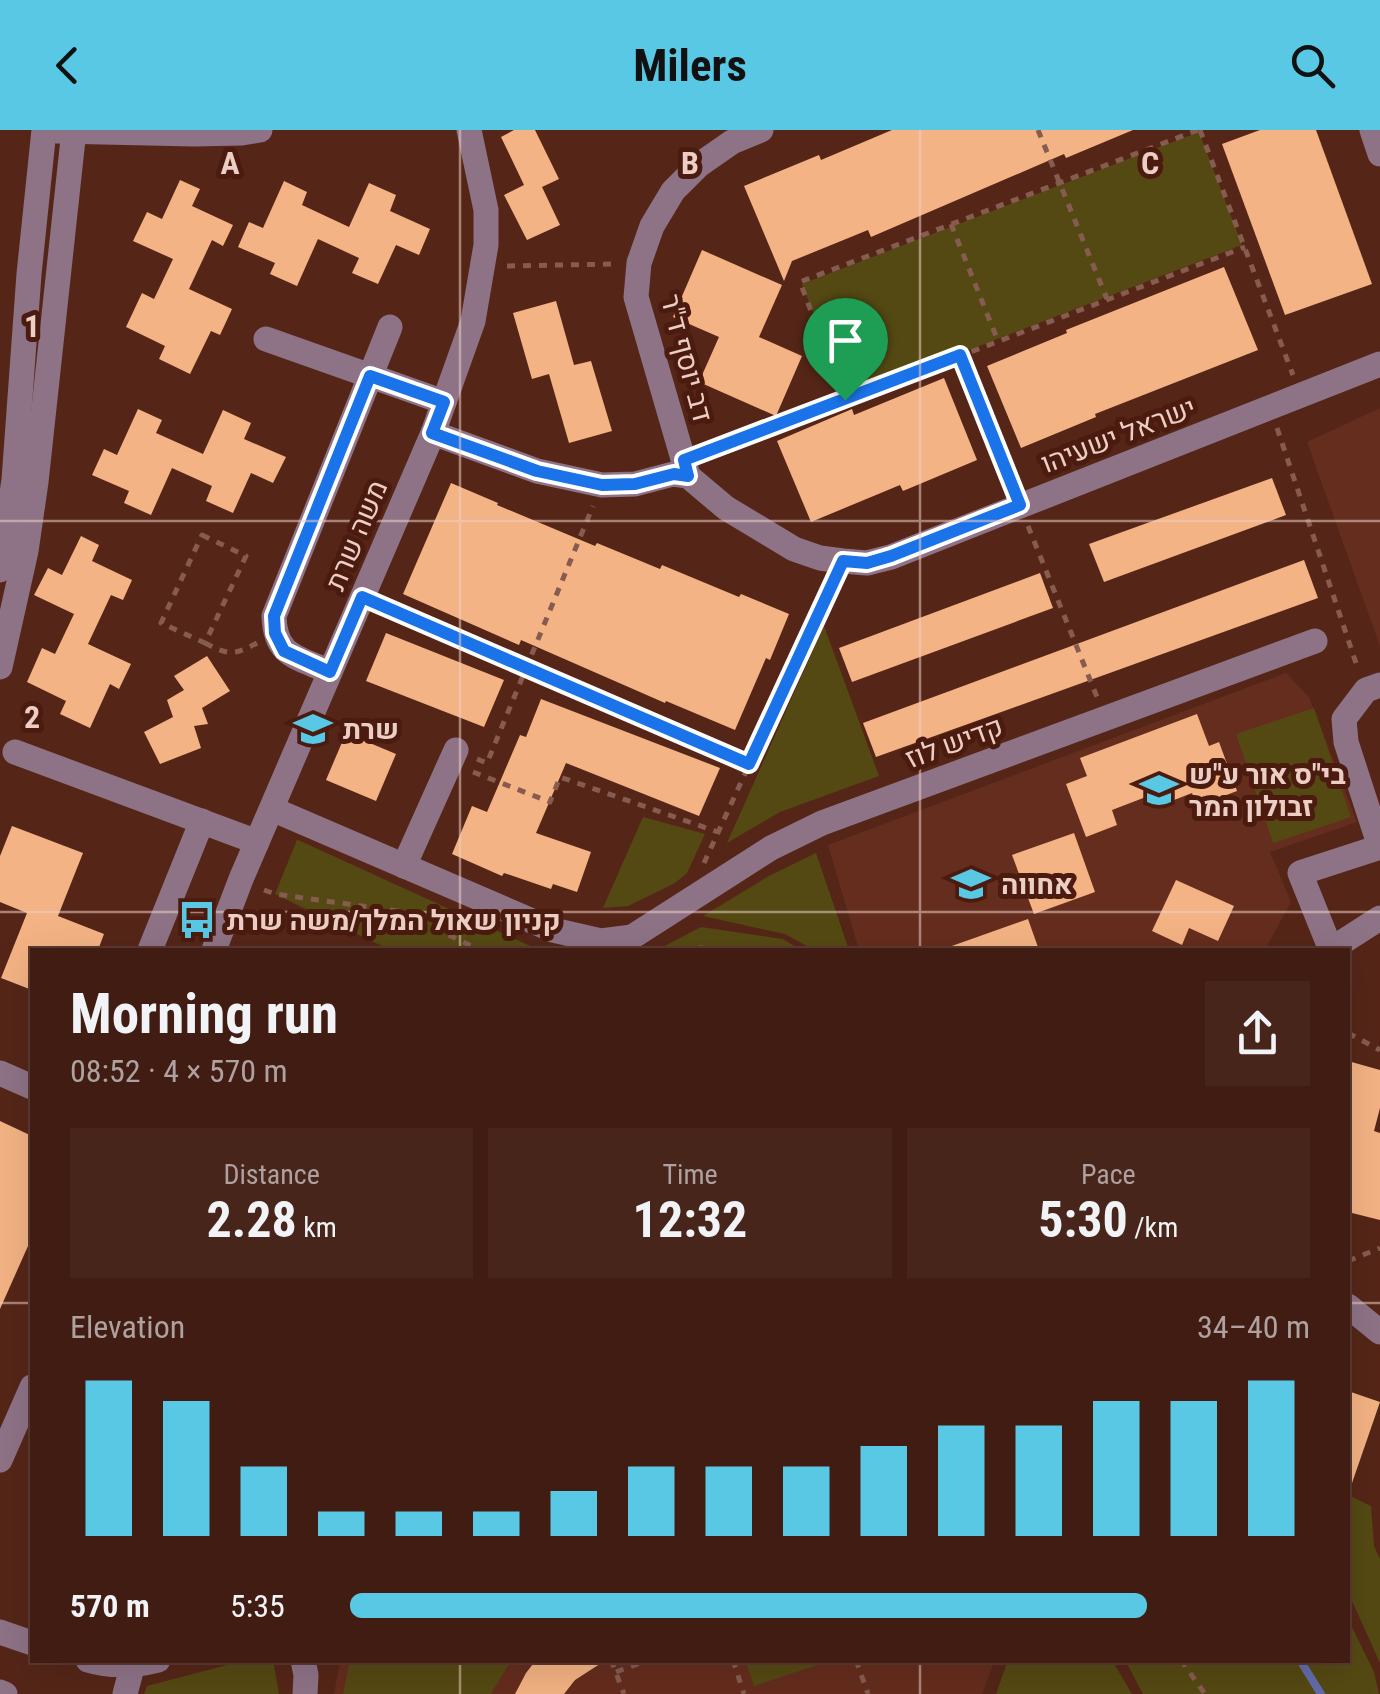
<!DOCTYPE html>
<html lang="en">
<head>
<meta charset="utf-8">
<style>
  body { margin:0; font-family:"Roboto Condensed",Heebo,sans-serif; background:#47251b; color:#f1f3f6; height:100vh; display:flex; flex-direction:column; font-size:38px; white-space:nowrap }
  * { box-sizing:border-box; margin:0 }
  p { font-size:32px; color:#aea19f }
  .icon { flex:none; width:55px; height:55px; fill:none; stroke:currentColor; stroke-width:2; stroke-linecap:round; stroke-linejoin:round }
  .map { position:relative; flex:1; overflow:hidden }
  .side { position:absolute; left:30px; top:818px; width:1320px; height:715px; display:flex; flex-direction:column; background:#401c12; border-radius:0px; box-shadow:0 10px 40px #0002,0 0 0 2px #593a32 }
  .side>* { flex:none }
  .pin { position:absolute; display:grid; place-items:center; width:85px; height:85px; color:#fff; margin:-102px -42px; border-radius:50% 50% 50% 0; rotate:-45deg; box-shadow:0 0 10px #0007 }
  .pin .icon { rotate:45deg }
  .round { display:grid; place-items:center; flex:none; width:105px; height:105px; border-radius:0px; background:#47251b }
  .head { display:flex; align-items:center; justify-content:space-between; height:170px; padding:0 40px }
  h1 { font-size:55px; font-weight:700; line-height:75px }
  .metrics { display:grid; grid-template-columns:repeat(3,1fr); gap:15px; height:170px; padding:10px 40px }
  .metrics div { display:grid; align-content:center; border-radius:0px; background:#47251b; text-align:center }
  .metrics b { font-size:50px; font-weight:700 }
  .metrics small { font-size:28px; font-weight:400 }
  .metrics p { font-size:28px }
  .chart { height:280px; padding:20px 40px }
  .chart p { display:flex; justify-content:space-between }
  .chart svg { width:100%; height:180px; margin-top:10px; stroke:#59c8e4; stroke-width:6 }
  ul { padding:0 40px; list-style:none; font-size:32px }
  li { display:grid; grid-template-columns:160px 120px 1fr; align-items:center; height:75px }
  li i { height:25px; border-radius:12px; background:#59c8e4 }
  header { display:flex; justify-content:space-between; align-items:center; height:130px; padding:0 40px; background:#59c8e4; color:#111; font-size:45px; font-weight:700 }
  .map>svg:first-child { display:block }
</style>
</head>
<body>
<header><svg class="icon" aria-label="back" viewBox="0 0 24 24"><path d="M15 5l-7 7 7 7"/></svg>Milers<svg class="icon" aria-label="search" viewBox="0 0 24 24"><circle cx="10" cy="10" r="6"/><path d="M15 15l6 6"/></svg></header>
<div class="map">
<svg width="1380" height="1564" viewBox="0 0 1380 1564">
  <rect width="100%" height="100%" fill="#552618"/>
  <g fill="#652d1d">
    <polygon points="1380,278 1380,516 1307,312"/>
    <polygon points="1286,543 1309,567 1357,692 1270,722 1291,772 1265,820 859,820 828,715"/>
    <polygon points="340,1530 995,1530 982,1564 334,1564"/>
  </g>
  <g fill="#554913">
    <polygon points="1199,2 1242,115 846,267 802,154"/>
    <polygon points="824,496 879,646 780,682 727,713"/>
    <polygon points="1314,578 1351,687 1273,713 1236,604"/>
    <polygon points="643,687 705,704 687,743 675,753 628,776 603,778"/>
    <polygon points="297,710 298,710 539,820 390,820 275,764"/>
    <polygon points="816,723 849,820 814,820 785,804 703,786 769,746"/>
    <polygon points="701,797 783,809 801,820 657,820"/>
    <polygon points="1348,1365 1371,1376 1374,1416 1380,1429 1380,1533 1348,1462"/>
    <polygon points="1348,1489 1374,1542 1379,1564 1143,1564 1125,1530 1348,1530"/>
    <polygon points="246,1530 273,1530 279,1564 144,1564 147,1556"/>
    <polygon points="350,1530 514,1530 507,1537 491,1564 343,1564"/>
    <polygon points="745,1530 833,1530 754,1556"/>
    <polygon points="1008,1530 1112,1530 1132,1564 996,1564"/>
  </g>
  <g fill="none" stroke-linecap="round" stroke-linejoin="round">
    <polyline stroke="#636caa" stroke-width="8" points="1300,1530 1321,1564"/>
  </g>
  <g fill="#f4b384">
    <polygon points="514,0 535,0 559,49 542,57 560,95 527,110 504,65 524,55 501,7"/>
    <polygon points="892,0 1133,0 1066,28 1064,24 871,107 868,100 792,131 784,151 744,56 819,25 821,30"/>
    <polygon points="1260,0 1316,0 1372,154 1285,185 1222,14"/>
    <polygon points="180,50 200,59 192,76 233,95 223,116 212,110 189,159 232,179 220,205 211,201 190,244 159,229 165,216 126,197 142,163 154,169 173,129 133,111 147,82 162,89"/>
    <polygon points="284,51 307,62 302,75 349,97 369,53 396,65 390,81 430,99 419,125 396,115 378,154 352,143 359,128 318,109 297,156 270,144 275,133 238,117 249,92 263,98"/>
    <polygon points="702,120 782,155 759,207 802,226 776,286 699,252 719,207 673,187"/>
    <polygon points="1224,137 1258,220 1095,284 1096,287 1021,318 987,236 1067,203 1066,200"/>
    <polygon points="556,171 574,235 591,231 612,301 569,313 549,244 532,249 513,183"/>
    <polygon points="944,248 977,330 903,361 900,355 811,392 777,311 852,279 854,285"/>
    <polygon points="138,279 162,290 156,303 203,324 223,280 251,293 244,309 286,327 273,353 251,343 233,383 206,371 212,356 172,338 151,385 124,373 129,361 92,345 104,319 117,325"/>
    <polygon points="1272,348 1286,385 1104,452 1089,414"/>
    <polygon points="451,353 498,373 497,375 595,416 597,413 660,439 662,435 739,467 741,464 789,484 770,530 766,528 735,600 666,571 665,573 521,510 519,515 403,464"/>
    <polygon points="81,406 99,415 92,431 132,450 123,470 111,465 88,514 131,534 119,559 110,554 90,598 60,584 66,571 27,552 42,518 55,524 74,484 34,465 48,438 62,445"/>
    <polygon points="1304,430 1318,468 876,627 863,593"/>
    <polygon points="1040,443 1053,478 852,552 839,518"/>
    <polygon points="386,503 504,550 484,597 366,551"/>
    <polygon points="207,526 230,561 202,578 208,594 194,596 201,618 160,634 144,602 173,587 167,570 184,560 174,546"/>
    <polygon points="541,569 720,638 699,686 566,633 536,703 591,722 577,762 553,754 551,759 504,743 502,746 452,724 472,676 487,682 520,605 526,607"/>
    <polygon points="1197,584 1209,616 1219,612 1237,661 1197,676 1192,663 1169,672 1164,660 1112,680 1117,695 1086,707 1066,654 1087,646 1080,628"/>
    <polygon points="346,603 396,624 376,671 326,650"/>
    <polygon points="12,696 83,723 58,786 104,804 98,820 32,820 32,860 1,848 27,783 0,772 0,726"/>
    <polygon points="1074,703 1095,762 1034,784 1012,725"/>
    <polygon points="1176,750 1234,776 1218,811 1189,798 1182,815 1152,801"/>
    <polygon points="1028,789 1039,820 950,820 949,817"/>
    <polygon points="1348,931 1380,940 1380,978 1374,1001 1380,1003 1380,1090 1348,1082"/>
    <polygon points="0,991 32,1006 32,1107 0,1179"/>
    <polygon points="1348,1261 1380,1272 1351,1356 1348,1355"/>
    <polygon points="536,1530 606,1530 575,1550 564,1564 515,1564 526,1543"/>
  </g>
  <g fill="none" stroke-linecap="round" stroke-linejoin="round">
    <g stroke="#865c50" stroke-width="5" stroke-dasharray="8 8" stroke-linecap="butt">
      <polyline points="1038,0 1107,169"/>
      <polyline points="1198,0 800,152 845,270 1245,117"/>
      <polyline points="1200,0 1293,245"/>
      <polyline points="951,94 998,211"/>
      <polyline points="507,136 616,134"/>
      <polyline points="961,225 1011,353"/>
      <polyline points="1277,298 1358,539"/>
      <polyline points="703,323 845,270"/>
      <polyline points="1028,396 1097,567"/>
      <polygon points="202,405 246,426 205,513 161,493"/>
      <polyline points="385,477 749,634"/>
      <path d="M205,513c23,12 28,13 52,0"/>
      <polyline points="477,629 487,633 593,376"/>
      <polyline points="473,642 550,672 560,647 718,702"/>
      <polyline points="704,733 833,452"/>
      <polyline points="264,760 275,764 398,781 480,820"/>
      <polyline points="695,820 700,818 753,820"/>
      <polyline points="1348,903 1380,920"/>
      <polyline points="1348,1131 1380,1118"/>
      <polyline points="611,1530 624,1564"/>
      <polyline points="733,1530 744,1564"/>
      <polyline points="856,1530 868,1564"/>
      <polyline points="1181,1530 1205,1564"/>
      <polyline points="616,1542 648,1530"/>
    </g>
    <g stroke="#8e7386" stroke-width="25">
      <polyline points="1372,0 1380,24"/>
      <polyline points="57,1 194,4 242,3 260,0"/>
      <polyline points="266,209 444,272"/>
      <polyline points="433,303 537,341 602,355 635,354 673,344 688,346 726,378 794,419 820,428 843,431 867,433 891,427 1380,234"/>
      <polyline points="688,346 636,167 639,133 652,96 673,61 699,35 732,12 761,0"/>
      <polyline points="0,440 14,350 29,144 44,0"/>
      <polyline points="0,537 26,421 36,352 74,0"/>
      <path d="M330,542c-32,-15 -55,-15 -56,-56l116,-289"/>
      <polyline points="1380,555 1366,560 1344,589 1346,612 1380,717"/>
      <polyline points="15,622 257,712"/>
      <polyline points="272,679 553,800 601,811 632,807 771,718 822,693 1315,511"/>
      <polyline points="404,736 456,620"/>
      <polyline points="150,820 202,691"/>
      <polyline points="214,820 241,749 433,303 473,191 486,115 486,80 469,0"/>
      <polyline points="1330,820 1380,788"/>
      <polyline points="1331,820 1300,743 1380,717"/>
      <polyline points="0,943 32,957"/>
      <polyline points="1348,1176 1380,1202"/>
      <polyline points="0,1330 32,1257"/>
      <polyline points="0,1502 32,1513"/>
      <path d="M88,1530c23,7 46,6 70,0"/>
      <polyline points="303,1530 306,1545 305,1564"/>
      <polyline points="0,1562 5,1564"/>
      <polyline points="125,1564 134,1530"/>
    </g>
  </g>
  <g fill="none" stroke-linecap="round" stroke-linejoin="round">
    <g stroke="#fff" stroke-width="20">
      <polygon id="route" points="960,225 1020,375 891,426 867,433 843,431 749,634 362,467 330,542 284,521 275,503 274,486 370,246 444,272 432,303 537,341 602,355 635,354 674,344 688,346 684,330"/>
    </g>
    <use href="#route" stroke="#1a73e8" stroke-width="12"/>
  </g>
  <path fill="none" stroke="#edcec5" stroke-width="2.5" stroke-opacity="0.55" d="M460,0v820M920,0v820M0,391h1380M0,782h1380M0,1173h32M1348,1173h32M460,1530v34M920,1530v34"/>
  <defs>
    <g id="school-bare" transform="scale(3)"><path d="M0-5L7-2L0 1L-7-2ZM-4 1L0 2.5L4 1V4Q0 6-4 4Z" fill="#59c8e4" stroke="#4a1b0e" stroke-width="2.5" paint-order="stroke"/></g>
    <g id="bus-bare" transform="scale(3)"><path d="M-5-6H5V4H4V6H2V4H-2V6H-4V4H-5ZM-3.5-4V0h7V-4ZM-3.5 1.2v1.5H-2V1.2ZM2 1.2v1.5H3.5V1.2Z" fill="#59c8e4" stroke="#4a1b0e" stroke-width="2.5" paint-order="stroke"/></g>
  </defs>
  <g fill-rule="evenodd">
    <use href="#school-bare" x="313" y="599"/>
    <use href="#school-bare" x="1159" y="660"/>
    <use href="#school-bare" x="971" y="754"/>
    <use href="#bus-bare" x="197" y="790"/>
  </g>
  <g text-anchor="middle" stroke-width="10" stroke-linejoin="round" paint-order="stroke">
    <g font-size="28" fill="#edcec5" stroke="#4a1b0e">
      <text transform="translate(687 228) rotate(75)" y="10">דב יוסף ד"ר</text>
      <text transform="translate(1118 305) rotate(-21)" y="10">ישראל ישעיהו</text>
      <text transform="translate(356 405) rotate(-67)" y="10">משה שרת</text>
      <text transform="translate(954 612) rotate(-20)" y="10">קדיש לוז</text>
    </g>
    <g font-size="28" font-weight="bold" fill="#edcec5" stroke="#4a1b0e" text-anchor="start">
      <text x="343" y="609">שרת</text>
      <text x="1189" y="654">בי"ס אור ע"ש<tspan x="1189" dy="32">זבולון המר</tspan></text>
      <text x="1001" y="764">אחווה</text>
      <text x="227" y="800">קניון שאול המלך/משה שרת</text>
    </g>
  </g>
  <g font-size="32" text-anchor="middle" font-weight="bold" fill="#edcec5" stroke="#4a1b0e" stroke-width="10" stroke-linejoin="round" paint-order="stroke">
    <text x="230" y="44">A</text>
    <text x="690" y="44">B</text>
    <text x="1150" y="44">C</text>
    <text x="32" y="207">1</text>
    <text x="32" y="598">2</text>
  </g>
</svg>
<div class="pin" style="left:845px;top:270px;background:#1e9e55"><svg class="icon" aria-label="arrive" viewBox="0 0 24 24"><path d="M6 21V4h12l-3 4 3 4H6"/></svg></div>
<section class="side">
<div class="head"><div><h1>Morning run</h1><p>08:52 · 4 × 570 m</p></div><a class="round"><svg class="icon" aria-label="share" viewBox="0 0 24 24"><path d="M12 15V3M7 8l5-5 5 5M5 13v7h14v-7"/></svg></a></div>
<div class="metrics">
<div><p>Distance</p><b>2.28<small> km</small></b></div>
<div><p>Time</p><b>12:32</b></div>
<div><p>Pace</p><b>5:30<small> /km</small></b></div>
</div>
<div class="chart"><p><span>Elevation</span>34–40 m</p>
<svg viewBox="0 0 160 44" preserveAspectRatio="none"><path d="M5 44V6M15 44V11M25 44V27M35 44V38M45 44V38M55 44V38M65 44V33M75 44V27M85 44V27M95 44V27M105 44V22M115 44V17M125 44V17M135 44V11M145 44V11M155 44V6"/></svg>
</div>
<ul>
<li><b>570 m</b>5:35<i style="width:83%"></i></li>
</ul>
</section>
</div>
</body>
</html>
